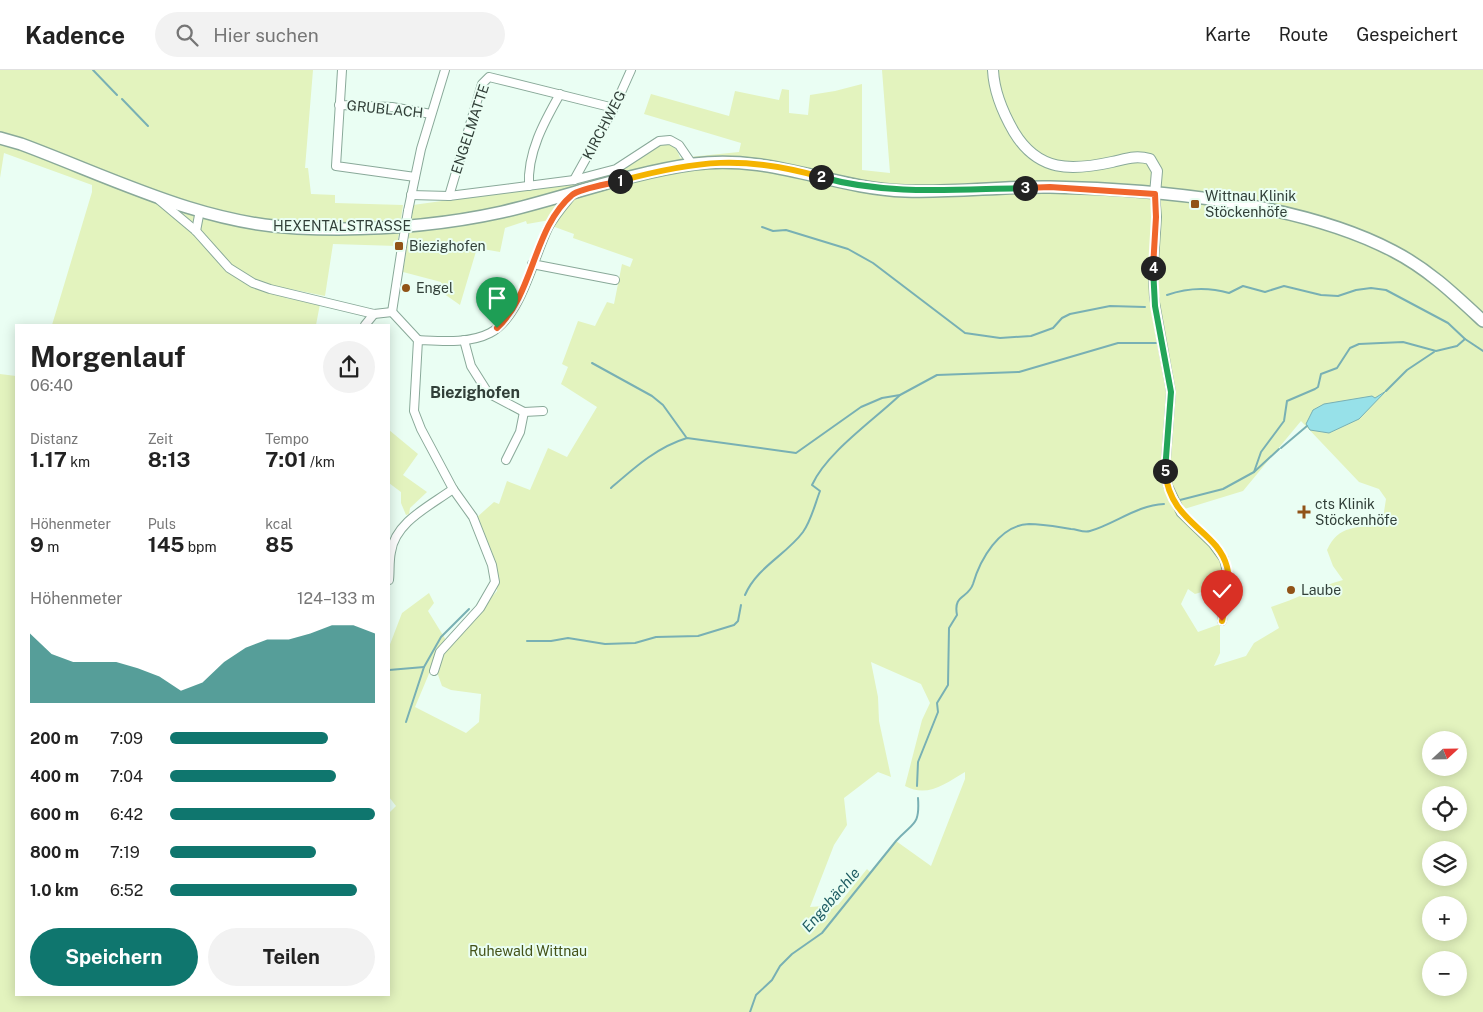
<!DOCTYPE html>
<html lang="de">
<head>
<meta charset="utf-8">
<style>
  body { margin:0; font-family:"Public Sans",sans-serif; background:#f2f2f2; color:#222; height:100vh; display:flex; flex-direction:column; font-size:19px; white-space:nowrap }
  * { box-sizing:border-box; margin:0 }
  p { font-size:16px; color:#767676 }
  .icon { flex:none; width:28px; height:28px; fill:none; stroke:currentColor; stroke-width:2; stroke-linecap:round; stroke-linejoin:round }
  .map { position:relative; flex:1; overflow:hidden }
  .drawer { position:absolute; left:15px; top:254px; width:375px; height:672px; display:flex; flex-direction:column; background:#fff; border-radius:0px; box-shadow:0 2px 12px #0003 }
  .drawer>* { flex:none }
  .needle { width:32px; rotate:68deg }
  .controls { position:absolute; left:1422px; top:661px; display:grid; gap:10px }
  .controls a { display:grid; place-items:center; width:45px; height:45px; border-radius:50%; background:#fff; box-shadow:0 2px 12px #0003; font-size:25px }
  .pin { position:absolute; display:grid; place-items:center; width:42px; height:42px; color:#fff; margin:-51px -21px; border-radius:50% 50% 50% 0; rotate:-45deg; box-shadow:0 0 5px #0007 }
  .pin .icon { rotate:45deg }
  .km { position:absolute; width:25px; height:25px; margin:-12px; border-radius:50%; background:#222; color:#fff; font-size:14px; line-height:25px; text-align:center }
  .round { display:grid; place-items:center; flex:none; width:52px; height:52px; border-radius:26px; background:#f2f2f2 }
  .head { display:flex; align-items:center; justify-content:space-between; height:85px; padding:0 15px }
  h1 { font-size:28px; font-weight:700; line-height:38px }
  .figures { display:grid; grid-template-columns:repeat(3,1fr); gap:8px; height:85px; padding:5px 15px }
  .figures div { display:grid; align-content:center }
  .figures b { font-size:21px; font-weight:700 }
  .figures small { font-size:14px; font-weight:400 }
  .figures p { font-size:14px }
  .chart { height:140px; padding:10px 15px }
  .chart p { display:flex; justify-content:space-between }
  .chart svg { width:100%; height:90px; margin-top:5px; fill:#0f766e; opacity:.7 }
  .action { display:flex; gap:10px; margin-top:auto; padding:10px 15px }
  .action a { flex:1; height:58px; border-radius:30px; background:#0f766e; color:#fff; font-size:20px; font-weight:700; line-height:58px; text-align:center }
  .action a+a { background:#f2f2f2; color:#222 }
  ul { padding:0 15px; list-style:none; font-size:16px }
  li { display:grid; grid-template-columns:80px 60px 1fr; align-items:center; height:38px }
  li i { height:12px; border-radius:6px; background:#0f766e }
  header { display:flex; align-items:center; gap:30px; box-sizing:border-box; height:70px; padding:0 25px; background:#fff; border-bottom:1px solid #e0e0e0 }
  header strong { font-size:24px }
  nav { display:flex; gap:28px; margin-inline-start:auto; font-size:18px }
  .search { width:350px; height:45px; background:#f2f2f2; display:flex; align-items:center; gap:12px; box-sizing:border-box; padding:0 18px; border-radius:28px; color:#767676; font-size:19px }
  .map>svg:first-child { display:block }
</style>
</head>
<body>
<header>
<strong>Kadence</strong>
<div class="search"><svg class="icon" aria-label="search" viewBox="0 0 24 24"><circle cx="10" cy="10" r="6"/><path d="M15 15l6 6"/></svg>Hier suchen</div>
<nav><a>Karte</a><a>Route</a><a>Gespeichert</a></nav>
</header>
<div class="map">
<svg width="1483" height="942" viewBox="0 0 1483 942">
  <rect width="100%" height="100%" fill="#eafef3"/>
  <g fill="#e3f3be" fill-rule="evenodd">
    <polygon points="0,0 313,0 305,98 308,98 311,124 335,125 335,133 403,135 397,176 333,174 325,226 290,219 286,228 320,234 316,255 52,255 92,122 92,115 4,83 0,108"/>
    <path d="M882,0h601v942h-1483v-638l16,2v619h373v-182l7,-7 -7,-9v-150l13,-34 27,-20 5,10 -6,8 21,34 48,-54 -1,-26 -20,-47 18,-16 5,2 8,-23 23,9 18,-42 19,9 30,-50 -36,-23 7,-17 -6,-3 16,-43 17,5 12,-24 7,2 8,-40 8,3 3,-8 -60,-21 1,-4 -22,-8 -2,-6 -23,4 -1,-3 -21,7 -5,24 -23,-4 -17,57 -20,-14 1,-9 -38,-10 10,-67 180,-25 29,-11 39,-25c11,-2 16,4 19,14l59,-6 2,-9 -97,-29 7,-20 78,22 6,-25 44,9 3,-11 7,1v23l19,2 2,-20 25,-4 27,-7v86l28,3zM1301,351l58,61 20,7 7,10 -4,26c-25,3 -43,-1 -55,25l6,16 10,14c-25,7 -47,19 -72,27l8,21 -25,15 -8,13 -32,10 6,-13v-29l-22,8 -17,-28 7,-15 7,5 13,-4 4,11 16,-3 -4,-39 -43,-49 62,-19zM871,592l50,22 9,19 -8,17 -17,66c22,12 40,-2 60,-14v7l-34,87 -35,-25 -26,31 -3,-3 -29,36 -28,2 24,-62 13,-20 -3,-27 34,-26 13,5 -12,-56 -1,-24zM431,599l6,3 5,14 9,4 30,4 -2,28 -13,11 -51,-26zM1431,670h28v28h-28zM1431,725h28v27h-28zM1431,780h28v28h-28zM1431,835h28v27h-28zM1431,890h28v28h-28z"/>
    <polygon points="389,360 418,384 403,405 427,422 410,438 409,444 406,445 401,433 401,422 389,413"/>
  </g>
  <polygon fill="#97e1e9" stroke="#78b0b4" points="1386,321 1359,349 1329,363 1310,360 1306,354 1313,340 1324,334 1372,326 1375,328"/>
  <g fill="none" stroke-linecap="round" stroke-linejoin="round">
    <g stroke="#78b0b4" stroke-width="2">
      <polyline points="93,0 117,25"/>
      <polyline points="122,29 148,56"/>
      <polyline points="762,157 773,161 786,160 848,179 873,193 965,263 1000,268 1031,266 1053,258 1062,248 1070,244 1110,236 1145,237"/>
      <path d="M1167,225c20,-7 41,-8 62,-2l14,-7 22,6 19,-6 37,9 17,1 18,-6 15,-2 15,2 62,33 17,16"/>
      <polyline points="592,293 652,326 663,335 686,367"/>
      <polyline points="1386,321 1407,300 1434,282"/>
      <polyline points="1281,378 1307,356"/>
      <polyline points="1254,402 1279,379"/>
      <path d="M611,418c23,-20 46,-41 76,-50l109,15 65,-46 21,-9 18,-3 37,-20 82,-3 99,-29h38"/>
      <polyline points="1180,430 1223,419 1254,402 1261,382 1284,351 1287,331 1315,319 1318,317 1321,304 1337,298 1350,278 1359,274 1403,272 1436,281 1457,276 1465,269 1483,281"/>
      <path d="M745,525c12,-28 41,-40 58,-63 8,-11 12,-28 17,-41l-8,-6c15,-33 62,-65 88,-90"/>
      <polyline points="527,571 551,571 568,568 605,574 635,573 656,567 698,566 734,555 738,551 741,535"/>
      <polyline points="389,600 424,597"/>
      <polyline points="406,652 424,597 441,567 469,539"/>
      <path d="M917,716l1,-24 20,-50 -1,-9 11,-18 1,-57 8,-13c-4,-21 11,-16 16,-31 7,-24 26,-59 56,-60 14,0 29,3 42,5 6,0 12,4 19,2 25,-7 47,-26 74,-27"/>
      <path d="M750,942l6,-17 16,-15 8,-14 12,-12 30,-21 74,-92c17,-19 24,-15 22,-43"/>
    </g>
    <g stroke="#89a999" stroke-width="10">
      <g id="minor">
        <polyline points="342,0 336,96 415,107"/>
        <polyline points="339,35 392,37 431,44"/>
        <polyline points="574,110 614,38 631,0"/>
        <path d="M529,116c-2,-33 15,-64 31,-92"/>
        <polyline points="1155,124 1157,147 1153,207 1154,227 1171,322 1165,402 1168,416 1181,443 1213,474 1224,489 1229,511 1222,551"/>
        <polyline points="411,125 449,126 574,110 616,99 659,71 670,70 679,75 692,94"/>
        <polyline points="449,126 482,14 489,7 614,38"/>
        <polyline points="159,130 196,161 229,198 253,213 270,219 374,244 392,242"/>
        <polyline points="408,141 421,79 445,0"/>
        <polyline points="196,161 200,140"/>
        <polyline points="532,194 615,210"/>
        <polyline points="392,242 402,177"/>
        <polyline points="392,242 418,270"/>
        <polyline points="365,255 374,244"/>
        <polyline points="418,270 414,341 421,359 453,419 473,447 492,495 495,512 480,538 440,582 434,601"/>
        <path d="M418,270c22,1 51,4 72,-7 31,-16 43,-74 58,-105 7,-13 16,-23 25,-34"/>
        <polyline points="464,270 471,296 488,323 524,342 543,341"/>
        <polyline points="506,390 520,362 524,342"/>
        <path d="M389,510c1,-9 0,-19 2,-28 4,-30 39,-46 62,-63"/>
      </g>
    </g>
    <g stroke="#89a999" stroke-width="12">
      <path id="tertiary" d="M993,0c1,22 10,43 21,62 24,40 57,39 98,30 14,-3 23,-7 38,-3l7,12 -2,23"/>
    </g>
    <g stroke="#89a999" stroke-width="14">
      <path id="secondary" d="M0,68l21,6c89,33 180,80 276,84 69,3 137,-1 205,-16 64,-15 127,-39 192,-48 77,-10 137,24 211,27 48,2 97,-5 145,-4 104,2 250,15 343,64 35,18 61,43 90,70"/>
    </g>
    <use href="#minor" stroke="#fff" stroke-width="8"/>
    <use href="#tertiary" stroke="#fff" stroke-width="10"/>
    <use href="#secondary" stroke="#fff" stroke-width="11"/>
    <g stroke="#89a999" stroke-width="10" stroke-linecap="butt">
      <polyline id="minor-bridge" points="402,177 408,141"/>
    </g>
    <use href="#minor-bridge" stroke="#fff" stroke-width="8"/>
  </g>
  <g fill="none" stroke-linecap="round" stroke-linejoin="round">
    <g stroke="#fff" stroke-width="10">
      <path id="split-1" d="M497,258c37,-34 36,-100 75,-133 8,-7 37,-11 48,-14"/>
    </g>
    <g stroke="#fff" stroke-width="10">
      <path id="split-2" d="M620,111c77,-21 124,-26 201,-4"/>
    </g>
    <g stroke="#fff" stroke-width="10">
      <path id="split-3" d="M821,107c67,19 135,12 204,11"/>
    </g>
    <g stroke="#fff" stroke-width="10">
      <polyline id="split-4" points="1025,118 1050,117 1155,124 1156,147 1153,198"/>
    </g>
    <g stroke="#fff" stroke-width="10">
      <polyline id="split-5" points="1153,198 1155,236 1171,322 1165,401"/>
    </g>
    <g stroke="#fff" stroke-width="10">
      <path id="split-6" d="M1165,401c5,53 52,58 62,96 5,18 -1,37 -5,54"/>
    </g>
    <use href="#split-1" stroke="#f0652b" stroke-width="6"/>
    <use href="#split-2" stroke="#f5b400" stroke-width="6"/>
    <use href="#split-3" stroke="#22a559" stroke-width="6"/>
    <use href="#split-4" stroke="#f0652b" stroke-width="6"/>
    <use href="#split-5" stroke="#22a559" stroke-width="6"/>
    <use href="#split-6" stroke="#f5b400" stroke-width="6"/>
  </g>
  <g fill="#915317" stroke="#eafef3" stroke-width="2">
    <rect x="1190" y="129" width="10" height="10" rx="2.5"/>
    <rect x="394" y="171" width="10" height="10" rx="2.5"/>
    <circle cx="406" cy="218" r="5"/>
    <path d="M1301.5 434.5h5v5h5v5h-5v5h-5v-5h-5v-5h5z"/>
    <circle cx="1291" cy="520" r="5"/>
  </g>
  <g text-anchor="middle" stroke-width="4" stroke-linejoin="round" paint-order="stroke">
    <g font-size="14" fill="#313f38" stroke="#eafef3">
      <text transform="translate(385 39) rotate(6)" y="5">GRUBLACH</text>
      <text transform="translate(604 55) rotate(-62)" y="5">KIRCHWEG</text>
      <text transform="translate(470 59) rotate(-72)" y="5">ENGELMATTE</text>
      <text x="342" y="161">HEXENTALSTRASSE</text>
    </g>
    <g font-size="14" fill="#313f38" stroke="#eafef3" text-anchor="start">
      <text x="1205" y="131">Wittnau Klinik<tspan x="1205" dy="16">Stöckenhöfe</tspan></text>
      <text x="409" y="181">Biezighofen</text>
      <text x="416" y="223">Engel</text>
      <text x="1315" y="439">cts Klinik<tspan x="1315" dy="16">Stöckenhöfe</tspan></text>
      <text x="1301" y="525">Laube</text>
    </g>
    <g font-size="14" fill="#445218" stroke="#eafef3">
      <text x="528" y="886">Ruhewald Wittnau</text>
    </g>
    <g font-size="15" font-style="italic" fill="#1f5d63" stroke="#eafef3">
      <text transform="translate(831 830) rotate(-49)" y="5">Engebächle</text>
    </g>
    <g font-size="16" font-weight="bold" fill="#313f38" stroke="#eafef3">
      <text x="475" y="328">Biezighofen</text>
    </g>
  </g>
</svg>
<div class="controls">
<a><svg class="needle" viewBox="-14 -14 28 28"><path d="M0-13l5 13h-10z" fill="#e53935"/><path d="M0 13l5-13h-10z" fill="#767676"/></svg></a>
<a><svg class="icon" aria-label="locate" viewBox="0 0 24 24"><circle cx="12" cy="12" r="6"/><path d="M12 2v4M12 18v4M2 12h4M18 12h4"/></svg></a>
<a><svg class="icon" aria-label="layers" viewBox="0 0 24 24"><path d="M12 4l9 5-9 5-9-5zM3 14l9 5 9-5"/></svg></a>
<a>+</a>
<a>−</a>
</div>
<div class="pin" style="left:497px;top:258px;background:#1e9e55"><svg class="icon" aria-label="arrive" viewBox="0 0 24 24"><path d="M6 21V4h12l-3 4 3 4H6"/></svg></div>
<div class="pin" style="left:1222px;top:551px;background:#d93025"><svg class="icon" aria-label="check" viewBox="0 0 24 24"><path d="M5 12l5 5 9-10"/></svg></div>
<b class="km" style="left:620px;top:111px">1</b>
<b class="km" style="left:821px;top:107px">2</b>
<b class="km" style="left:1025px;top:118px">3</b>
<b class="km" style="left:1153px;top:198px">4</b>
<b class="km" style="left:1165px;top:401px">5</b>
<section class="drawer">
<div class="head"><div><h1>Morgenlauf</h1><p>06:40</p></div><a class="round"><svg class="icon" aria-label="share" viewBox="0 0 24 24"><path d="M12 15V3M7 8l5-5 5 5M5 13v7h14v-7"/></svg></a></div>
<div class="figures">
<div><p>Distanz</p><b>1.17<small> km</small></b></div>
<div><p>Zeit</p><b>8:13</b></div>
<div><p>Tempo</p><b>7:01<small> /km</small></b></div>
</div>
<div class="figures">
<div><p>Höhenmeter</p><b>9<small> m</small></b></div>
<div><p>Puls</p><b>145<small> bpm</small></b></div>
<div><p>kcal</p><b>85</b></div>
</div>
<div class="chart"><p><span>Höhenmeter</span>124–133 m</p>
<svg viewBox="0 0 160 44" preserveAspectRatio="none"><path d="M0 44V10L10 20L20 24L30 24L40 24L50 27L60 31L70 38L80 34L90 24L100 17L110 13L120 13L130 10L140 6L150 6L160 10V44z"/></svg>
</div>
<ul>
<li><b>200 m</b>7:09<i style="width:77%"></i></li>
<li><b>400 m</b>7:04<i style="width:81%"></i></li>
<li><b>600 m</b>6:42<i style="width:100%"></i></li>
<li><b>800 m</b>7:19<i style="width:71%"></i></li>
<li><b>1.0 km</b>6:52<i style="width:91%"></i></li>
</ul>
<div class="action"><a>Speichern</a><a>Teilen</a></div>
</section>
</div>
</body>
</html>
